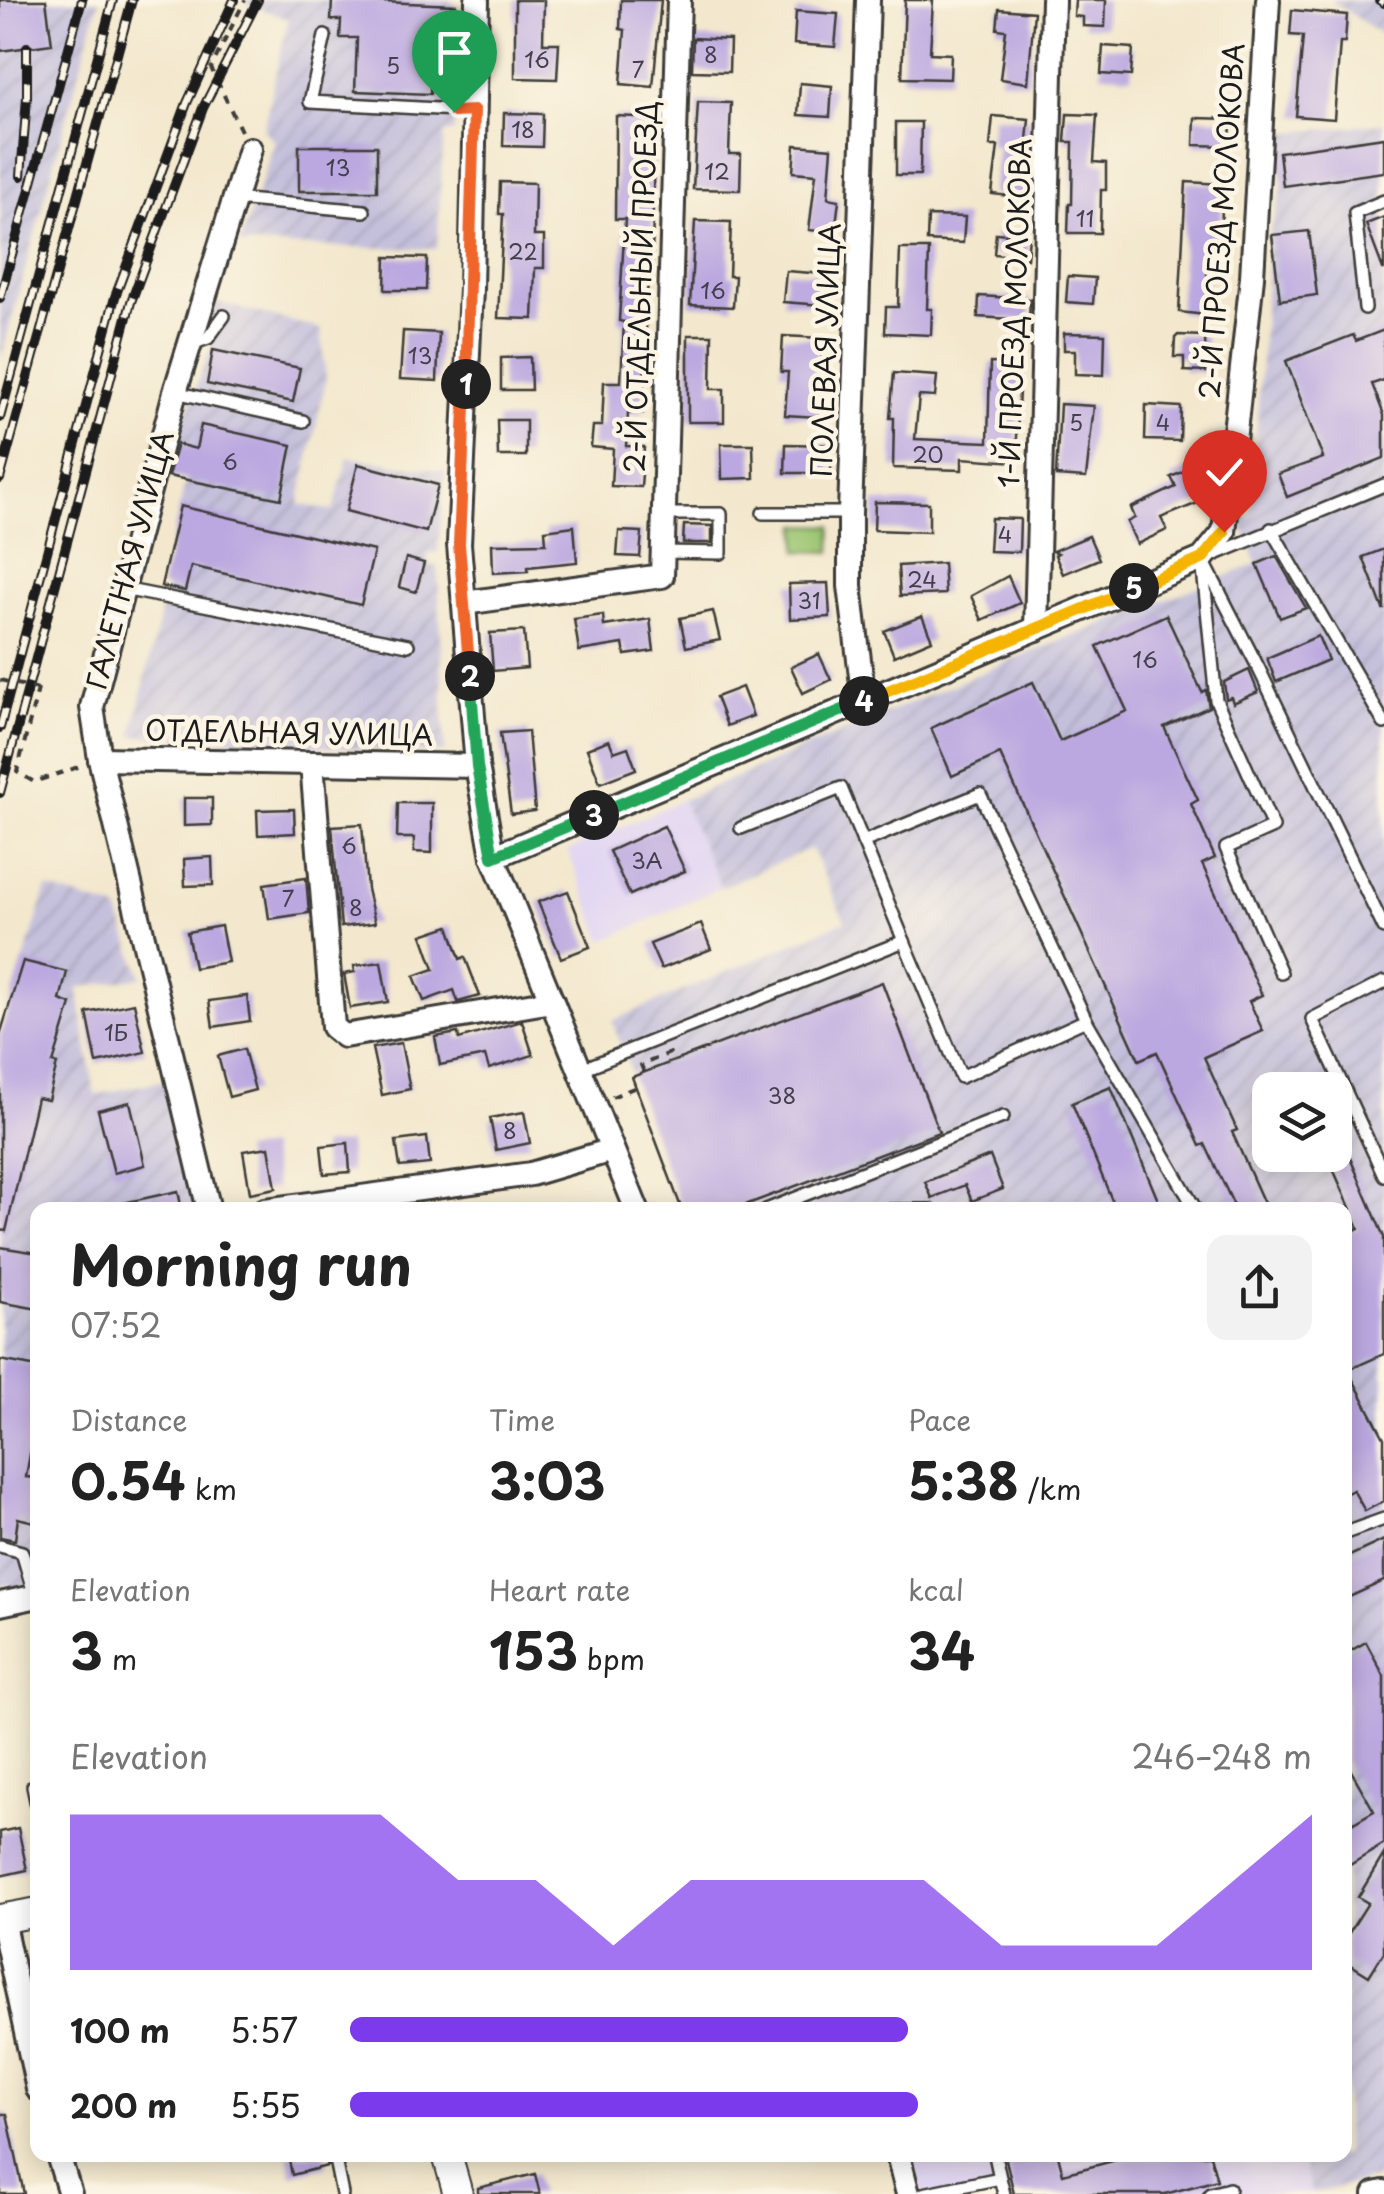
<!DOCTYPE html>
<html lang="en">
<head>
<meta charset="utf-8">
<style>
  body { margin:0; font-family:"Playpen Sans",sans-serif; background:#f2f2f2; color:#222; height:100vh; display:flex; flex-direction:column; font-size:38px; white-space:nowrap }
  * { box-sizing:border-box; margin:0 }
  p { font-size:32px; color:#767676 }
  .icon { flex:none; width:55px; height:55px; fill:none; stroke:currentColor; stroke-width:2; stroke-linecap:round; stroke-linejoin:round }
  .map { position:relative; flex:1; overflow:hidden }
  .drawer { position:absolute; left:30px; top:1202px; width:1322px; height:960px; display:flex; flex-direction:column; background:#fff; border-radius:20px; box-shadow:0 5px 25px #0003 }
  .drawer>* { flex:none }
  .buttons { position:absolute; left:1252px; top:1072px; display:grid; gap:20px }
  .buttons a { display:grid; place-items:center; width:100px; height:100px; border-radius:20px; background:#fff; box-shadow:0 5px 25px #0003; font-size:50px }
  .pin { position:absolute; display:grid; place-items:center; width:85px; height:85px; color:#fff; margin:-102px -42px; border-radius:50% 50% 50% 0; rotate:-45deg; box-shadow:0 0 10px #0007 }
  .pin .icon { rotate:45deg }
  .km { position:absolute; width:50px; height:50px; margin:-25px; border-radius:50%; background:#222; color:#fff; font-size:28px; line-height:50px; text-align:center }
  .round { display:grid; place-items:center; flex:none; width:105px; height:105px; border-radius:20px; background:#f2f2f2 }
  .head { display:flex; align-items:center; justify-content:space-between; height:170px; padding:0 40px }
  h1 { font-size:55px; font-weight:700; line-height:75px }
  .metrics { display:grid; grid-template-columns:repeat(3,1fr); gap:15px; height:170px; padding:10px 40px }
  .metrics div { display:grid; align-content:center }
  .metrics b { font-size:50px; font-weight:700 }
  .metrics small { font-size:28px; font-weight:400 }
  .metrics p { font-size:28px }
  .chart { height:280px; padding:20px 40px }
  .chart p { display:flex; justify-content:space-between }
  .chart svg { width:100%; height:180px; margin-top:10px; fill:#7c3aed; opacity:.7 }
  ul { padding:0 40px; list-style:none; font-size:32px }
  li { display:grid; grid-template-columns:160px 120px 1fr; align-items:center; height:75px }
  li i { height:25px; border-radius:12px; background:#7c3aed }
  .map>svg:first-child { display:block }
</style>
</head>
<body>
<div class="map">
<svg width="1384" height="2194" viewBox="0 0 1384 2194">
  <defs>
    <pattern id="industrial-furrows" width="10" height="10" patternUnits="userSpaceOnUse" patternTransform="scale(2.5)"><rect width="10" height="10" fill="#c4c0db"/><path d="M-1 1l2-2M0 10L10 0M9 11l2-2" fill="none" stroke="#a8a4bb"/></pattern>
  </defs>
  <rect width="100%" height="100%" fill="#fcf5e5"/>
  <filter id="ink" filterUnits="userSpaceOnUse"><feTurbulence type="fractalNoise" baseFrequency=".01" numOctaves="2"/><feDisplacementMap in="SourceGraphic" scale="20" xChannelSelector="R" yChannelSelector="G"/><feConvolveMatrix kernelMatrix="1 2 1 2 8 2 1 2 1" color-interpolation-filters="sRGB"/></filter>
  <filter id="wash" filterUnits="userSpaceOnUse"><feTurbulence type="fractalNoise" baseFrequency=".0048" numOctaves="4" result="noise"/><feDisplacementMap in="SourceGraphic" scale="40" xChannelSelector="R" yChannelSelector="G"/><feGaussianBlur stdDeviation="2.25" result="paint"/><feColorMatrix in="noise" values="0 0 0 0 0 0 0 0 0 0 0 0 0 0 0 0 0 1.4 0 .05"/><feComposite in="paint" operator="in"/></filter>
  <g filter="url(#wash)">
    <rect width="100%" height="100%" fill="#f3e8cd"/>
    <g fill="#e0d4f4">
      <polygon points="682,800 721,887 604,941 568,851"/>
      <polygon points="912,2155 1300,2155 1312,2194 921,2194"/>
    </g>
    <g fill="url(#industrial-furrows)" fill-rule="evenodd">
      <polygon points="0,0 99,0 0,361"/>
      <polygon points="249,0 449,0 456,5 454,132 444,134 437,249 239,245 275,142 263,129 288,19 247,4"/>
      <polygon points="1331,0 1384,0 1384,37"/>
      <path d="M1384,123v2034l-8,21 -64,16 -12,-39h45v-945h-663l-70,-189 233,-100 -34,-73 -90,39 -39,-87 339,-144 236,-92 -17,-44 11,-4 18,-281 14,-49 -10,-52zM1270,1090h65v65h-65z"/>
      <polygon points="212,301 321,329 326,380 299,504 333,511 348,457 445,471 438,552 428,553 428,565 438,567 445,753 132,736 166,588 161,586 186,480 168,475 175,444 212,344 204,330"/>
      <polygon points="47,888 118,910 142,977 78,988 95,1095 169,1079 198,1210 38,1210 37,1585 11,1591 9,1584 0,1586 0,1035"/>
    </g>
    <polygon fill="#9cc672" stroke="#5c7147" stroke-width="2.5" points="798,525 832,526 831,552 798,551"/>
    <g id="blocks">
      <g fill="#bba8e0">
        <polygon points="0,0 46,0 52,44 0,51"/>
        <polygon points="332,0 456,5 455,40 432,40 430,94 355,91 357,38 340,38 341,20 331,20"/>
        <polygon points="515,0 544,0 543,43 559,43 557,79 515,78"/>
        <polygon points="621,0 661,0 653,87 621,84 625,30 620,29"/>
        <polygon points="905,0 933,0 930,53 951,54 950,79 902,78"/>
        <polygon points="1075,0 1106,0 1105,27 1083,26 1083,17 1074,16"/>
        <polygon points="999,9 1034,12 1028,83 1000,79 1006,30 997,29"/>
        <polygon points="1292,10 1347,15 1345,42 1340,42 1334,119 1296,116 1303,36 1290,35"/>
        <polygon points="796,11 838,14 835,47 794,44"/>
        <polygon points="693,38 730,40 729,72 692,71"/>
        <polygon points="1103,46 1133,48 1131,76 1101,74"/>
        <polygon points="800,83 832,86 830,117 798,115"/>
        <polygon points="698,102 731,103 729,154 741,154 740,190 693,189"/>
        <polygon points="504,113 543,114 542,147 503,146"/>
        <polygon points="1067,114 1097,115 1094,162 1106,163 1106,190 1101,190 1100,233 1068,233 1069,204 1072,204 1073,142 1065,142"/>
        <polygon points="616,116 654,118 652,272 648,272 643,413 628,413 626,446 644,447 641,487 611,486 613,449 591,447 593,426 602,426 604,382 621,382 624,322 619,321 625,219 615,219"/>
        <polygon points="993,116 1029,119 1024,172 1030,172 1027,198 992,194 998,146 990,146"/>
        <polygon points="1195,118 1231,119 1230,146 1194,145"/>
        <polygon points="896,122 921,122 920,175 896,175"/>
        <polygon points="1384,137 1384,172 1283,186 1279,152"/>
        <polygon points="795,145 832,148 828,198 839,200 835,233 809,230 816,174 793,172"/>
        <rect x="299" y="146" width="78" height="45"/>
        <polygon points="500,182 535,183 534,236 544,236 544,268 535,268 533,319 498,318 503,214 499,214"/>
        <polygon points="1186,182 1223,184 1220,257 1208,257 1206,315 1179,312"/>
        <polygon points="928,216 965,217 963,243 927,241"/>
        <polygon points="1384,217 1384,269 1383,269 1366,224"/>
        <polygon points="695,221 731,222 729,276 735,276 733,307 690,305"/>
        <polygon points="1309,231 1317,295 1280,300 1272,235"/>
        <polygon points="996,233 1029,236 1027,258 994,254"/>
        <polygon points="900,249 929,249 927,309 932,309 931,335 885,333 886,307 898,307"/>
        <polygon points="386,257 427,258 426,290 385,290"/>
        <polygon points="786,271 824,274 822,305 783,302"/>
        <polygon points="1068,276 1095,278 1093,304 1066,302"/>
        <polygon points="979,296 1030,299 1029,320 978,317"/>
        <polygon points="1384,330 1384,380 1372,384 1384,415 1384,458 1287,497 1278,474 1323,458 1286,361 1353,335 1356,341"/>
        <polygon points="403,331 439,333 437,381 400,379"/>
        <polygon points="1064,333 1105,334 1104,375 1075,374 1075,350 1064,350"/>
        <polygon points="688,335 712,335 711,389 724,389 724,422 688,422"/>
        <polygon points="1178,335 1205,336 1206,372 1184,371 1184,357 1174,357 1175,338"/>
        <polygon points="783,336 822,338 819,417 785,415 788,372 781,372"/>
        <polygon points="213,350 300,368 293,402 207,384"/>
        <polygon points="530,357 531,390 501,390 501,358"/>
        <polygon points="990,363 1020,364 1016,462 962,458 962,470 893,468 894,418 890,418 894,373 937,376 935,397 919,396 915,439 988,442"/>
        <polygon points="1060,404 1094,406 1086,478 1056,476"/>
        <polygon points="1146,405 1181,407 1180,441 1145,440"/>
        <polygon points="497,420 526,420 526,456 498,456"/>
        <polygon points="201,425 292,445 281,499 168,476 177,444 196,449"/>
        <polygon points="721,444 753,444 754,478 722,479"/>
        <polygon points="786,444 831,445 831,473 785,473"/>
        <polygon points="358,464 438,485 426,532 346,511"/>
        <polygon points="1191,468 1205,500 1161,518 1167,530 1137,544 1127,522 1135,518 1131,508 1176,487 1171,477"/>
        <polygon points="875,502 929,503 929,532 874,530"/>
        <polygon points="180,506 374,551 361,605 191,566 185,591 161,586"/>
        <polygon points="991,518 1020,519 1019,552 989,551"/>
        <polygon points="684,525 712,526 712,543 683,543"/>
        <polygon points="574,526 577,562 528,567 528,571 493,573 492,544 546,543 545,530"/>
        <polygon points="619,531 642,532 640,557 617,556"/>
        <polygon points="1089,536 1099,559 1063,574 1055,555 1058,553 1053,551"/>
        <polygon points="1384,549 1384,609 1383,609 1363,557"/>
        <polygon points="1276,556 1306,608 1280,618 1257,564"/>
        <polygon points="406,558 424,563 416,592 399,587"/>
        <polygon points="943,563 945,594 900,596 898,566"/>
        <polygon points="1008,576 1020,603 982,620 971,596"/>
        <polygon points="828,583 830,617 790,619 789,584"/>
        <polygon points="713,611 720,640 686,647 680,618"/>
        <polygon points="603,615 604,626 650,619 654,651 625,655 623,644 579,651 574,619"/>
        <polygon points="1166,615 1202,692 1206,690 1209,707 1164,727 1198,800 1191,804 1215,858 1202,864 1262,995 1249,1001 1263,1031 1204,1057 1237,1130 1232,1132 1267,1210 1236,1210 1205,1144 1200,1146 1157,1052 1139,1060 1000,754 952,776 931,728 1033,682 1060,741 1127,711 1097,646"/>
        <polygon points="922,616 932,640 894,656 884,631"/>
        <polygon points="524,631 527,668 493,671 490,633"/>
        <polygon points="1318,636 1328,660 1276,682 1267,658"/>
        <polygon points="819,654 831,680 803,693 791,667"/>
        <polygon points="1249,670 1258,692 1233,703 1231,697 1226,699 1224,682"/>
        <polygon points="742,687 753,716 727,726 716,697"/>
        <polygon points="528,731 535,811 511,814 500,733"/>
        <polygon points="609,740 614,752 628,747 636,769 600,783 587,749"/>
        <polygon points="184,798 212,798 212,825 184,826"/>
        <polygon points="398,803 432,803 432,853 414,852 414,838 397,838"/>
        <polygon points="294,809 295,833 258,835 257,810"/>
        <polygon points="362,824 367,889 375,923 341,927 332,826"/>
        <polygon points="664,826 685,871 630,895 609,851"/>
        <polygon points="212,857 213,885 185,886 184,859"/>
        <polygon points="306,878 309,913 269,919 264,884"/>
        <polygon points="568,891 590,947 561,958 538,902"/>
        <polygon points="701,924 711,949 661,969 650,944"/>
        <polygon points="221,926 228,962 194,968 187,932"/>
        <polygon points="449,926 460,959 465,957 480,996 458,1002 454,990 424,1001 414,976 434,969 422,935"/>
        <polygon points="23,961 67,972 60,1000 71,1004 53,1063 57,1064 48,1100 37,1098 6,1231 0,1230 0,1035"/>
        <polygon points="381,962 388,1002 350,1008 344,974 355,972 354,966"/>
        <polygon points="882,982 939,1132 732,1210 682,1210 632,1077"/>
        <polygon points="247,996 250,1021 213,1027 209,1001"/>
        <polygon points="134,1003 145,1052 97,1063 87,1013"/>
        <polygon points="522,1021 533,1055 489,1069 485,1056 440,1065 435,1037 458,1033 459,1039"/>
        <polygon points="401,1043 410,1089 382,1095 372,1048"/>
        <polygon points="244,1049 255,1090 229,1097 218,1056"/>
        <polygon points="1111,1087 1162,1210 1116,1210 1072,1103"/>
        <polygon points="130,1102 145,1165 114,1173 98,1110"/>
        <polygon points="524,1112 530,1143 496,1150 490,1118"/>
        <polygon points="1335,1123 1384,1237 1384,1354 1348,1370 1384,1438 1384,1501 1365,1511 1353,1490 1345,1494 1345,1302 1350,1300 1345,1288 1345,1235 1359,1228 1327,1155 1335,1155"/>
        <polygon points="427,1137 430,1164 400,1167 396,1141"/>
        <polygon points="348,1143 350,1172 324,1174 321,1146"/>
        <polygon points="269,1147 276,1188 250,1193 243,1151"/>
        <polygon points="990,1156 1003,1189 972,1201 965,1185 932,1198 925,1182"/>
        <polygon points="178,1191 182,1210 123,1210 123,1203"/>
        <polygon points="0,1247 38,1253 38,1309 0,1302"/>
        <polygon points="0,1360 38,1367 38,1409 26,1477 38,1478 38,1523 18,1518 15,1540 0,1537"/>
        <polygon points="1384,1540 1384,1581 1345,1599 1345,1558"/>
        <polygon points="1366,1642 1384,1676 1384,1844 1345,1868 1345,1828 1374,1811 1345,1760 1345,1654"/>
        <polygon points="18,1828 27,1870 0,1876 0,1832"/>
        <polygon points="1384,1854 1384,1952 1369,1976 1345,1961 1345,1939 1368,1903 1358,1897"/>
        <polygon points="0,2114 7,2114 24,2194 0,2194"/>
        <polygon points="288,2155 325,2155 327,2166 292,2175"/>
        <polygon points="1005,2155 1058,2155 1063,2174 1136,2155 1210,2155 1217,2180 1165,2194 1014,2194"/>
        <polygon points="535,2174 540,2194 478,2194 478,2188"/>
      </g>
    </g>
  </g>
  <g filter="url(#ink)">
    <use href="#blocks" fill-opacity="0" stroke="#3c3b37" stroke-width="2.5"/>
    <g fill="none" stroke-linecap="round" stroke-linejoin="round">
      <g stroke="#3c3b37" stroke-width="16">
        <g id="service">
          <polyline points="325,36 310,102 474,111"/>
          <polyline points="234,199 364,211"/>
          <polyline points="1365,308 1355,213 1384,201"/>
          <polyline points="189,345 208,338 224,316"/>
          <polyline points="175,392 303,421"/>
          <polyline points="763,513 850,513"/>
          <polyline points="1271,529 1384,723"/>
          <polyline points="663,552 721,553 721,514 665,514"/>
          <polyline points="1211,556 1384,485"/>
          <polyline points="1202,559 1216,700 1273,827 1226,848 1281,973"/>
          <polyline points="1205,564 1258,667 1384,928"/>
          <polyline points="123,589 408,645"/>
          <polyline points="863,842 980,794 1086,1020 961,1077 904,941"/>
          <polyline points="1384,982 1312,1019 1384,1175"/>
          <polyline points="1086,1020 1196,1210"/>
          <polyline points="580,1070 904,941 841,788 741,828"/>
          <polyline points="766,1210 1003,1117"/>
          <polyline points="889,1210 930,1210"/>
          <polyline points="1345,1533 1384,1519"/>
          <polyline points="0,1546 22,1552 35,1597"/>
          <polyline points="33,1786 38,1810"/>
          <polyline points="334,2155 342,2194"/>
          <polyline points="1000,2178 1004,2194"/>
          <polyline points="923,2194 1000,2178 995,2155"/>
          <polyline points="1210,2194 1229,2189"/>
        </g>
      </g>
      <g stroke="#3c3b37" stroke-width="28">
        <g id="minor">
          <polyline points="477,0 471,289 459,544 477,766 493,857 637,1210"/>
          <polyline points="464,603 662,576 679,0"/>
          <polyline points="1036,629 1053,0"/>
          <polyline points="864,701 850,586 850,513 868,0"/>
          <polyline points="100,759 477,766"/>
          <polyline points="312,763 333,1027 344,1036 552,1001"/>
          <polyline points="493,857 1202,559 1224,532 1252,277 1268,0"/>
          <polyline points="209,1210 100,759 92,707 175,392 250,149"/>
          <polyline points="265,1210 531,1174 612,1150"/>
          <polyline points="0,1604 38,1596"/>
          <polyline points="2,1919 38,2089"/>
          <polyline points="58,2155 70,2194"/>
          <polyline points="898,2155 908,2194"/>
          <polyline points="1375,2194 1384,2192"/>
        </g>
      </g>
      <g stroke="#3c3b37" stroke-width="32">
        <g id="tertiary">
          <polyline points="0,1919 38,1912"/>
          <polyline points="447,2155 458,2194"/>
        </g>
      </g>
      <g stroke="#3c3b37" stroke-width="4" stroke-dasharray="8 8" stroke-linecap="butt">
        <polyline points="241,131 211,68 245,0"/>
        <polyline points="38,689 17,772 34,782 81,766"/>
        <polyline points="644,1072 641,1065 670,1053 673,1061"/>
        <polyline points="612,1097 636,1087"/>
      </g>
      <use href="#service" stroke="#fff" stroke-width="11"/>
      <use href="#minor" stroke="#fff" stroke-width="22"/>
      <use href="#tertiary" stroke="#fff" stroke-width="28"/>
      <g stroke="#1c1c1c" stroke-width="10">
        <g id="rail">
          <polyline points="1379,0 1384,3"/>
          <polyline points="21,176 27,97 27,47"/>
          <polyline points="0,298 82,0"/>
          <polyline points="0,418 113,0"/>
          <polyline points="0,479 132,0"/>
          <polyline points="0,728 115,297 187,103 234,0"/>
          <polyline points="0,793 131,302 203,108 258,0"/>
        </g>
      </g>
      <use href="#rail" stroke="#fcf5e5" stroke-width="6" stroke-dasharray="19" stroke-linecap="butt"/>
      <polyline stroke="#3c3b37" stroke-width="4" stroke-dasharray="8 8" stroke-linecap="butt" points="0,680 38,689"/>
    </g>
  </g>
  <g fill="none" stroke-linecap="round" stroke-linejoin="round" filter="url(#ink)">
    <g stroke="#fff" stroke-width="20">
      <polyline id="split-1" points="454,112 474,111 466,384"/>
    </g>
    <g stroke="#fff" stroke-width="20">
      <polyline id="split-2" points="466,384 459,544 470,676"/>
    </g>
    <g stroke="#fff" stroke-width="20">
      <polyline id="split-3" points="470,676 477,766 493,857 594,815"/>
    </g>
    <g stroke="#fff" stroke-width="20">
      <polyline id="split-4" points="594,815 864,701"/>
    </g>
    <g stroke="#fff" stroke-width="20">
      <polyline id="split-5" points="864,701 1134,588"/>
    </g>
    <g stroke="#fff" stroke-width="20">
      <polyline id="split-6" points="1134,588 1202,559 1224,532"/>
    </g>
    <use href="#split-1" stroke="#f0652b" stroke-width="12"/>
    <use href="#split-2" stroke="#f0652b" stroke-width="12"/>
    <use href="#split-3" stroke="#22a559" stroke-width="12"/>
    <use href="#split-4" stroke="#22a559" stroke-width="12"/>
    <use href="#split-5" stroke="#f5b400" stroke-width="12"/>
    <use href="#split-6" stroke="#f5b400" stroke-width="12"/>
  </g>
  <g text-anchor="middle" stroke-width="9" stroke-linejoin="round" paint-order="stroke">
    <g font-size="22" fill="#443f4d">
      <text x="711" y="63">8</text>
      <text x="537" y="68">16</text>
      <text x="393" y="74">5</text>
      <text x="638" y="78">7</text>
      <text x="523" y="138">18</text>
      <text x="338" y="176">13</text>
      <text x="717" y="180">12</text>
      <text x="1085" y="227">11</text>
      <text x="523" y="260">22</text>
      <text x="713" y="299">16</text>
      <text x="420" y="364">13</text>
      <text x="1076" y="431">5</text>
      <text x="1163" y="431">4</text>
      <text x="928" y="463">20</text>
      <text x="230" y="470">6</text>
      <text x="1005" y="543">4</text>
      <text x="922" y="588">24</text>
      <text x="809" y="609">31</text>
      <text x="1145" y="668">16</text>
      <text x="349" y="854">6</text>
      <text x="647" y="869">3А</text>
      <text x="288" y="907">7</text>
      <text x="356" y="916">8</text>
      <text x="116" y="1041">1Б</text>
      <text x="782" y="1104">38</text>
      <text x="510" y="1139">8</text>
    </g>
    <g font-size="28" fill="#1c1c1c" stroke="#fcf5e5">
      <text transform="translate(1222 221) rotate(-86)" y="10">2-Й ПРОЕЗД МОЛОКОВА</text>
      <text transform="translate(641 287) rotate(-88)" y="10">2-Й ОТДЕЛЬНЫЙ ПРОЕЗД</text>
      <text transform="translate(1015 313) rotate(-88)" y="10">1-Й ПРОЕЗД МОЛОКОВА</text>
      <text transform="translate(826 350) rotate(-88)" y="10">ПОЛЕВАЯ УЛИЦА</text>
      <text transform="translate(130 560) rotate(-75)" y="10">ГАЛЕТНАЯ УЛИЦА</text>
      <text transform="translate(289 733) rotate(1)" y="10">ОТДЕЛЬНАЯ УЛИЦА</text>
    </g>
  </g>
</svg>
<div class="buttons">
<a><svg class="icon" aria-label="layers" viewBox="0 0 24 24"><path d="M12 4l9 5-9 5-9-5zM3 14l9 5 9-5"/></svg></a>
</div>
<div class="pin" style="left:454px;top:112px;background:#1e9e55"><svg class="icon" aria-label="arrive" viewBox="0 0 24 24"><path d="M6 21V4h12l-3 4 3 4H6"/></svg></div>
<div class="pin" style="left:1224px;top:532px;background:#d93025"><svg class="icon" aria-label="check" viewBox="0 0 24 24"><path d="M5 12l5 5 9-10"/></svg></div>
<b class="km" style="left:466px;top:384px">1</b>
<b class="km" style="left:470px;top:676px">2</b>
<b class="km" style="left:594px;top:815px">3</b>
<b class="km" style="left:864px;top:701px">4</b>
<b class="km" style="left:1134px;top:588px">5</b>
<section class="drawer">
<div class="head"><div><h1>Morning run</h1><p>07:52</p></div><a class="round"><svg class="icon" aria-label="share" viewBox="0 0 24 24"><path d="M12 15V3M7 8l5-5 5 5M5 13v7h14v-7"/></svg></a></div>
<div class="metrics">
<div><p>Distance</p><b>0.54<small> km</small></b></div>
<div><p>Time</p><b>3:03</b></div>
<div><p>Pace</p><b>5:38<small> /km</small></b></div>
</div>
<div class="metrics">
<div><p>Elevation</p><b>3<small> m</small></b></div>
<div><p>Heart rate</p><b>153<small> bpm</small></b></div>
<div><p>kcal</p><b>34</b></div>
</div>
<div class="chart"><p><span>Elevation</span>246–248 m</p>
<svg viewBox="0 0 160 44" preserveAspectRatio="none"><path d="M0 44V6L10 6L20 6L30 6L40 6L50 22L60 22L70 38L80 22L90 22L100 22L110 22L120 38L130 38L140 38L150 22L160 6V44z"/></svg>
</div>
<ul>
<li><b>100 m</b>5:57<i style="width:58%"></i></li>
<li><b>200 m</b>5:55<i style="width:59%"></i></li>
</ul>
</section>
</div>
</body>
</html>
